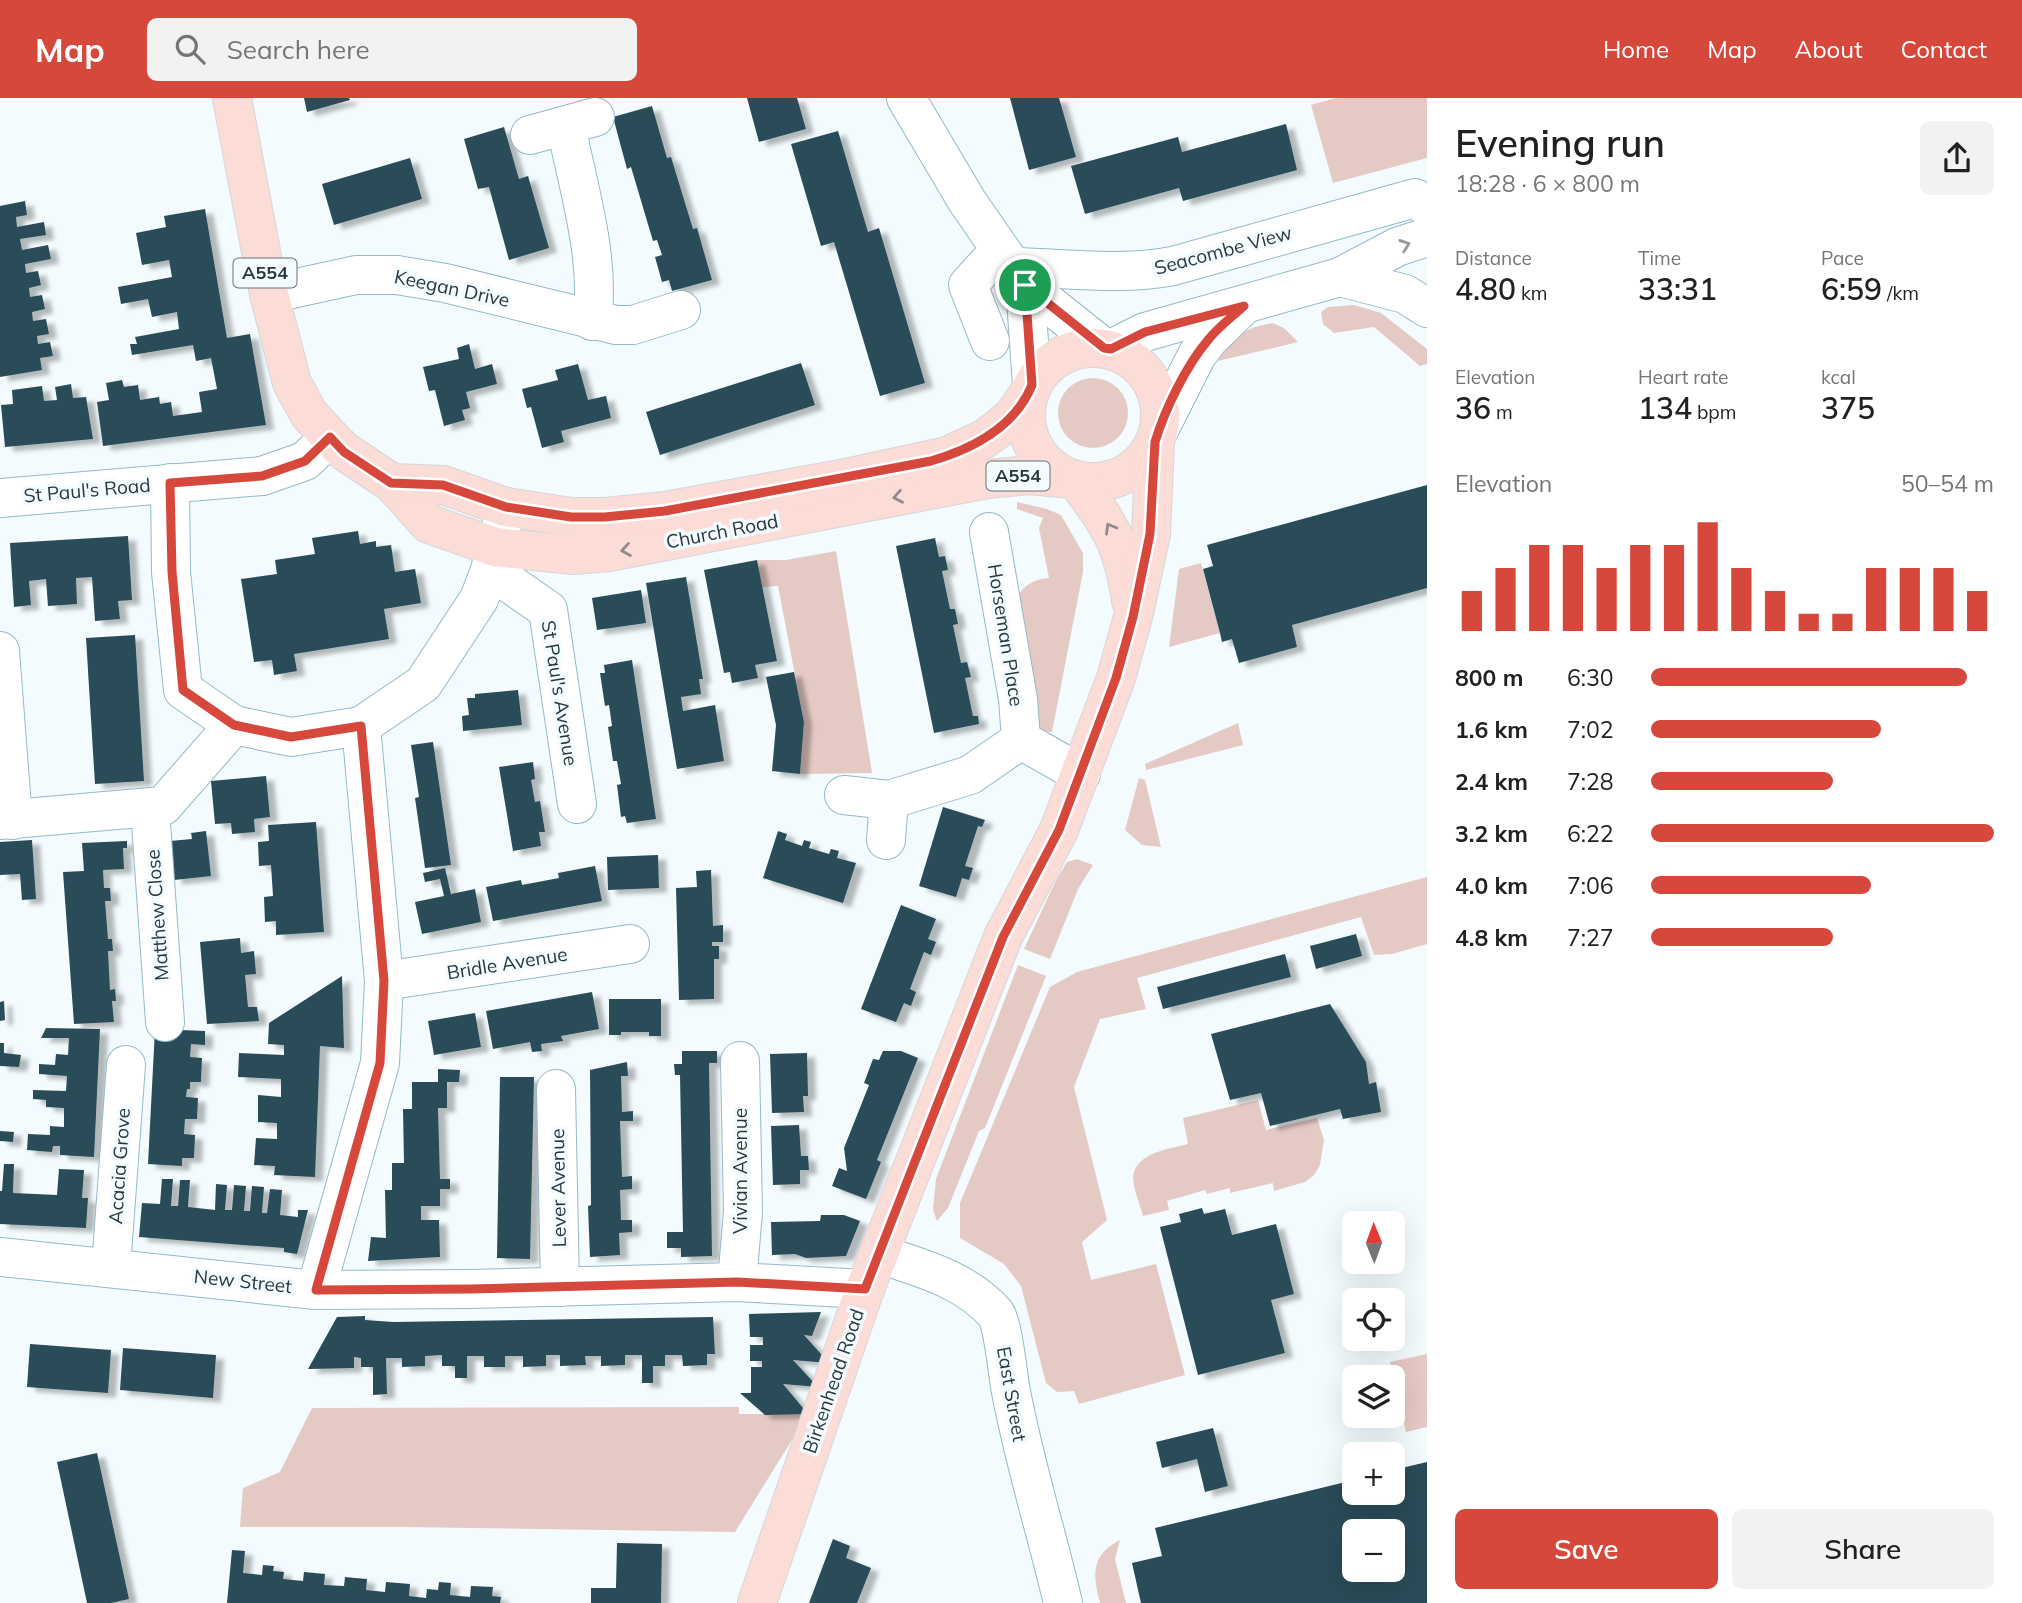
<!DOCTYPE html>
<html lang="en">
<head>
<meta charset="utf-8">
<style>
  body { margin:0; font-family:Mulish,sans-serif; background:#f2f2f2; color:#202124; height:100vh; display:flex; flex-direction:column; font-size:26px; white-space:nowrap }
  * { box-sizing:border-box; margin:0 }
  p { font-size:23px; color:#757577 }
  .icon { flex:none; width:38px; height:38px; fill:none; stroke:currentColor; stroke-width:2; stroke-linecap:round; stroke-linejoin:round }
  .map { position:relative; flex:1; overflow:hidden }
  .details { display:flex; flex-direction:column; background:#fff; width:595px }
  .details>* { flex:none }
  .needle { width:46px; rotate:359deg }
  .fabs { position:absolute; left:1342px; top:1113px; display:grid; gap:14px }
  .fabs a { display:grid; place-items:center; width:63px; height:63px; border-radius:10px; background:#fff; box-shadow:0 7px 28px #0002; font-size:35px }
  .pin { position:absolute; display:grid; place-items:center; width:60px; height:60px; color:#fff; margin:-30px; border:4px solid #fff; border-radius:50%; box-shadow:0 2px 7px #0007 }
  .round { display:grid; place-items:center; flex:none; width:74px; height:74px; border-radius:10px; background:#f2f2f2 }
  .headline { display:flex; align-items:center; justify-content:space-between; height:119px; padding:0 28px }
  h1 { font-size:38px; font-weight:600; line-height:52px }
  .figures { display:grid; grid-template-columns:repeat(3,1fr); gap:10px; height:119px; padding:7px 28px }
  .figures div { display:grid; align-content:center }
  .figures b { font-size:30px; font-weight:600 }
  .figures small { font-size:19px; font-weight:400 }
  .figures p { font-size:19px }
  .chart { height:196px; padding:14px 28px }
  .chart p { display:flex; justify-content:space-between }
  .chart svg { width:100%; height:126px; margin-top:7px; stroke:#d6483c; stroke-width:6 }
  .button { display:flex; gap:14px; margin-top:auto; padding:14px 28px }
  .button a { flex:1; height:80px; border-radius:10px; background:#d6483c; color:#fff; font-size:28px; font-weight:600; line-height:80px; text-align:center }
  .button a+a { background:#f2f2f2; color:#202124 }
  ul { padding:0 28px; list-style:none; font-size:23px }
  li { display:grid; grid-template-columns:112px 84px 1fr; align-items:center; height:52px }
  li i { height:18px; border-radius:9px; background:#d6483c }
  header { display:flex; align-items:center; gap:42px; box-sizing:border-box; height:98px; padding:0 35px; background:#d6483c; color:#fff }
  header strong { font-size:33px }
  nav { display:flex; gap:38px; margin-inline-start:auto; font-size:24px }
  .search { width:490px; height:63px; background:#f2f2f2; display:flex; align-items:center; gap:18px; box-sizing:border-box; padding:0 24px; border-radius:10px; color:#757577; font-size:26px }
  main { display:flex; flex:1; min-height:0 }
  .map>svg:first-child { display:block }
</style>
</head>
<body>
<header>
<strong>Map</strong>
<div class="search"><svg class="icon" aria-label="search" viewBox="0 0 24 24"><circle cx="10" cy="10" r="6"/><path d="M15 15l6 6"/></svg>Search here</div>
<nav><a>Home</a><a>Map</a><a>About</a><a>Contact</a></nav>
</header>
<main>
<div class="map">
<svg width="1427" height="1505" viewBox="0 0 1427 1505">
  <defs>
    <filter id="shadow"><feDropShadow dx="8" dy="4.5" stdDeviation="2" flood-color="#0004"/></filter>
  </defs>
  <rect width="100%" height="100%" fill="#f3fbfe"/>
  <g fill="#e5c9c4">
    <polygon points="1336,0 1427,0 1427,60 1333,85 1311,7"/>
    <polygon points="1354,207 1381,215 1427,251 1427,266 1420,268 1374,229 1334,235 1323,226 1321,214 1328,209"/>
    <path d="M1272,225l12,5 14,14 -80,19c16,-25 24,-32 54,-38z"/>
    <circle cx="1093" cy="315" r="35"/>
    <path d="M1017,404l30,7 14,6 22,38v19l-31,160 -21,-2 -17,-127c8,-17 17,-23 35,-25l-10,-50 4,-10 -26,-9z"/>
    <polygon points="836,453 872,675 800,676 804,624 778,488 762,489 757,462 786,462"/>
    <polygon points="1201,465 1220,535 1169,549 1179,471"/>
    <polygon points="1238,625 1243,647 1146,672 1145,666"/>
    <polygon points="1139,680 1145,682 1161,749 1142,747 1125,732"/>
    <polygon points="1077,761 1093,767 1078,791 1050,861 1024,851 1057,780 1067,764"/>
    <polygon points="1427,779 1427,846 1392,856 1374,857 1361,819 1137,880 1146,911 1100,921 1074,989 1107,1122 1082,1144 1091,1182 1156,1166 1185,1277 1079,1306 1074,1293 1057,1294 1046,1285 1021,1188 1004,1166 960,1140 960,1105 1050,889 1077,874"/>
    <polygon points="1018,867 1046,878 985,1030 979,1033 948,1110 937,1123 933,1112 936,1081"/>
    <path d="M1258,1002l8,30 51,-12 7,22 -4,25 -6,10 -9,7 -31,9 -1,-8 -43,10v-5l-23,6 -2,-4 -38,11 2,9 -26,6c-3,-11 -10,-28 -10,-39 3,-25 37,-28 55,-33l-5,-26z"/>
    <polygon points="1427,1256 1427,1329 1406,1334 1390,1264"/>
    <polygon points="739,1309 739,1316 808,1316 735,1434 404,1429 240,1429 243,1390 280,1374 312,1310"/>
    <path d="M1120,1442l-5,19 11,44h-26c-7,-27 -10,-48 20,-63z"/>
  </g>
  <g fill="#294c58" fill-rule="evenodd" filter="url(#shadow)">
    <polygon points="304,0 349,0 350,2 307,14"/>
    <polygon points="747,0 797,0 806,31 759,44"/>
    <polygon points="1010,0 1059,0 1076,59 1029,72"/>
    <polygon points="652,8 667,60 671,59 693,131 697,130 712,182 672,193 669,182 662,184 655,159 662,157 657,142 653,143 631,69 627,71 613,19"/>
    <polygon points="1286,26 1297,72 1183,103 1179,90 1085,116 1071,68 1178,39 1182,54"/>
    <polygon points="504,29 519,81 528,78 549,150 509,162 489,89 478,91 464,41"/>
    <polygon points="838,33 868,134 879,130 925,285 880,298 834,144 821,148 791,46"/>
    <polygon points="410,60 422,101 334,127 322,86"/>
    <polygon points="25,103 27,117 16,119 17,129 44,124 46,137 20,141 22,152 48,147 51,161 25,166 26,175 38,173 41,187 29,190 30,199 42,197 45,211 32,214 33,223 46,221 49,236 37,238 38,246 50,244 53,258 40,260 42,272 0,279 0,108"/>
    <polygon points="205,111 227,240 250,236 266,327 103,348 97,304 109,302 106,285 122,282 124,289 138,287 140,302 159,299 160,306 171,304 173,318 202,314 199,294 217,291 211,260 196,263 193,247 132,257 130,246 137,246 135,239 179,231 177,214 152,219 148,201 121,206 118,189 172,179 169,162 142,167 136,135 166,129 164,118"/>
    <polygon points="469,246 475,271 492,266 497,286 466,294 470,310 462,312 465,322 444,328 435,292 429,293 423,269 459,261 457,250"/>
    <polygon points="801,265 815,307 660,357 646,314"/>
    <polygon points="578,266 588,302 606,298 611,320 561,333 564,344 542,350 531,309 527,310 522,291 558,282 555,272"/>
    <polygon points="71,286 73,300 86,299 93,341 5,349 1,307 13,306 12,292 42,288 44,303 57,302 55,289"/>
    <polygon points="1427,387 1427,490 1292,527 1297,549 1239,565 1232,541 1222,544 1220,535 1203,471 1213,468 1207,447"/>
    <polygon points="358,433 360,446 376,443 376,449 391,447 395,474 415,471 421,505 384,511 389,541 294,556 297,573 274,577 272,562 254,564 241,481 277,476 275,462 315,456 312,440"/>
    <polygon points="128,438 132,502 118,503 120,521 95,523 92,479 76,480 77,506 48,508 46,481 29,483 31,507 14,509 10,445"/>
    <polygon points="935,440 939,459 945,458 948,472 942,473 950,511 955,511 958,526 953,527 961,565 967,564 971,579 965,580 973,618 978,618 979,626 934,635 896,448"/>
    <polygon points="757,462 777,563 755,567 758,580 732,585 730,574 724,575 704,472"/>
    <polygon points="686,479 703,581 699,581 701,596 681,599 683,613 715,607 724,663 677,671 646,485"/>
    <polygon points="641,492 646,525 597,532 592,500"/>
    <polygon points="135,537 144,683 95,686 86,540"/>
    <polygon points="632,562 656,721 627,725 625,718 621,719 617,687 621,686 617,663 613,663 608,629 612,628 609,607 605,608 600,575 605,575 604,567"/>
    <polygon points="794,574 804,624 800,676 772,673 776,627 766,579"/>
    <polygon points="518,592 522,627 463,633 462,618 469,617 467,600 475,600 475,596"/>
    <polygon points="433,644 451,767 425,770 415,700 419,699 411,647"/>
    <polygon points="533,664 535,681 531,682 535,704 540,703 545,734 539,734 541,748 513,753 499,669"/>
    <polygon points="266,678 270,719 254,721 255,734 232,736 231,725 215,726 211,683"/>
    <polygon points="943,709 985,722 982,729 978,728 965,768 973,770 969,782 962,780 956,799 919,788"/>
    <polygon points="316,724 324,834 276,837 276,823 265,824 264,799 273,798 271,767 259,768 258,744 269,743 268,727"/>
    <polygon points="206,733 211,778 174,782 170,743 192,741 191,735"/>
    <polygon points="778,733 787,736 785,742 802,748 804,742 811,744 809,750 829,756 831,751 839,753 837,760 856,765 843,805 763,780"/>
    <polygon points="32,742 36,801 22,802 20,776 0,777 0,744"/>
    <polygon points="127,743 127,750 123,750 124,771 103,772 104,790 110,790 111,803 105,803 108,841 112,841 113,853 108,853 110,892 115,891 116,903 112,903 114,924 74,926 63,774 84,773 82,745"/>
    <polygon points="658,757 659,790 608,792 607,759"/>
    <polygon points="595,768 602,803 493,823 486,789 521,782 522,787 559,780 558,775"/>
    <polygon points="445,770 451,796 475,791 481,824 422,836 415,804 444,798 440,781 425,784 423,775"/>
    <polygon points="711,772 713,828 723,827 723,844 712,844 712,848 719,848 719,861 714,861 714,901 679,902 676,790 697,789 696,773"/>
    <polygon points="901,807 936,821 928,841 936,844 931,857 924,854 910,891 916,894 911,908 904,905 896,924 861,911"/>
    <polygon points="1356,836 1362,858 1316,871 1310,848"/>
    <polygon points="240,840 241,855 254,853 256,876 245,877 248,909 257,909 259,923 207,926 200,844"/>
    <polygon points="1285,856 1291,879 1163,911 1157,889"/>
    <polygon points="342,878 344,950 320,948 315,1079 274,1077 275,1068 254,1067 256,1040 277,1041 277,1025 258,1024 258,997 281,999 281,981 238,979 239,955 284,957 284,947 268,946 269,925"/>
    <polygon points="592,894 599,931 561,938 563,943 541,946 542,953 532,954 530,944 493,951 486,913"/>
    <polygon points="609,901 661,901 661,938 649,938 649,934 621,934 621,937 609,937"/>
    <polygon points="4,903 5,922 0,923 0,904"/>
    <polygon points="1330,906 1366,964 1369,986 1376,984 1381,1014 1343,1021 1340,1011 1270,1028 1261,995 1230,1002 1211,936"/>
    <polygon points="475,915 481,949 434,957 428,923"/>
    <polygon points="46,930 100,931 94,1059 60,1057 60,1048 53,1048 52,1054 27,1052 28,1036 50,1037 50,1028 64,1029 64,1010 46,1009 46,1002 33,1001 33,992 66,993 67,978 39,976 39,966 55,967 56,956 68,957 69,940 41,940"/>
    <polygon points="155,931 205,933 205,947 191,946 190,959 202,960 201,984 190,984 190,991 187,991 186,999 198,1000 197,1021 185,1021 184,1036 195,1037 194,1060 182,1060 182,1068 148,1066"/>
    <polygon points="0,945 4,945 4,955 21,957 19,969 0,968"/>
    <polygon points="682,953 717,953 717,965 709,965 712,1158 681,1159 681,1150 667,1150 667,1134 683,1134 680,977 675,977 674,966 682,966"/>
    <polygon points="883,953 901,953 918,960 877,1062 881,1064 866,1101 832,1088 839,1070 847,1073 844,1050 869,987 864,985 873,961 879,962"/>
    <polygon points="807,955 808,998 803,998 804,1014 772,1015 770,956"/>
    <polygon points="627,964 628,978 621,978 622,1014 633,1013 633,1023 620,1023 622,1079 632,1078 632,1091 620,1092 621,1122 632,1122 632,1134 619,1135 620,1157 590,1159 588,1108 591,1107 590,972"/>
    <polygon points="438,971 460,972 459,984 447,984 447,1010 438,1010 440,1081 450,1081 450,1091 440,1091 440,1108 421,1108 421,1122 439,1122 440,1159 368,1163 371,1139 386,1140 385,1092 392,1092 392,1065 404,1065 403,1011 412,1011 412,984 438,984"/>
    <polygon points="500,979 534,979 530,1161 497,1160"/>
    <polygon points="799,1027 801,1058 808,1058 809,1072 800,1072 800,1086 773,1087 771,1028"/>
    <polygon points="0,1033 14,1034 13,1044 0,1043"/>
    <polygon points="4,1066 14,1066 13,1095 57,1097 59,1071 84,1072 82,1100 88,1100 86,1130 0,1126 0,1093 2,1093"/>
    <polygon points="162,1081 173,1081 171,1108 178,1108 180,1082 190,1082 188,1109 215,1112 216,1086 227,1087 225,1112 232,1112 234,1087 246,1088 244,1113 250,1113 252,1088 264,1089 262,1115 267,1115 270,1091 282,1092 280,1117 298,1119 298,1112 308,1112 297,1156 284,1154 284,1150 139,1139 142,1105 160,1106"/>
    <polygon points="1202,1110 1204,1116 1225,1111 1232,1137 1276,1126 1294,1196 1271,1202 1285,1255 1198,1277 1160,1129 1181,1124 1179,1116"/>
    <polygon points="821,1117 844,1117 860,1123 846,1158 806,1160 795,1156 772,1157 771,1124 820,1123"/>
    <polygon points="821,1214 812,1238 804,1237 829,1265 793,1262 818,1289 783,1286 808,1316 765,1317 740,1295 751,1295 751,1269 762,1269 762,1263 750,1263 750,1247 763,1247 763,1239 750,1239 749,1216"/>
    <polygon points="365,1218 365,1222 393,1224 713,1219 715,1256 707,1256 707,1267 683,1268 682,1257 665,1257 665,1268 653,1268 653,1285 642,1285 642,1257 625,1257 625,1267 601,1268 601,1258 585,1258 586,1267 560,1268 560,1257 546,1257 546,1268 523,1269 523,1258 505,1258 505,1269 484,1269 484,1258 467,1258 467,1280 455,1280 455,1268 442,1268 442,1257 425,1258 425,1268 402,1269 402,1260 386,1260 387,1296 373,1297 373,1269 361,1269 361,1260 354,1259 354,1270 308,1271 337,1219"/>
    <polygon points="30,1246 111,1252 108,1295 27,1289"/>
    <polygon points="123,1250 216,1257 213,1300 120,1292"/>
    <polygon points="1213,1330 1228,1388 1205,1394 1197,1361 1162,1370 1156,1344"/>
    <polygon points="97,1355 129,1501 111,1505 87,1505 57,1364"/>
    <path d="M1427,1364v141h-286l-9,-40 30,-7 -7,-28 199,-48v13h39v-23zM1354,1433h39v39h-39z"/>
    <polygon points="833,1441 850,1448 846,1460 871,1470 857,1505 809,1505"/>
    <polygon points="617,1445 662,1446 661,1505 591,1505 591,1490 616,1490"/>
    <polygon points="232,1452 245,1453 243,1475 262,1477 263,1467 274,1468 273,1473 284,1474 283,1481 303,1483 304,1474 325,1476 324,1487 344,1488 345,1479 355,1480 367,1481 366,1492 385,1494 386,1484 410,1486 409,1498 426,1500 427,1491 438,1492 439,1484 451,1485 450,1497 470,1499 471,1488 493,1489 492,1498 501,1499 500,1505 227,1505"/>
  </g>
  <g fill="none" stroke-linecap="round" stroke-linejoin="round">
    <g stroke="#93bac7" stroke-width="40">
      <g id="street">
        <polyline points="906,0 967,103 1025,187 1104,250"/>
        <path d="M566,28c12,61 35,133 26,195"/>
        <polyline points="530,37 595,19"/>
        <path d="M1013,169c54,1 107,9 160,-1l242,-68 12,9"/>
        <polyline points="1340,179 1405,196 1427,210"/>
        <polyline points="1025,187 1032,287"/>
        <polyline points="269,196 356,177 397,177 445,185 616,227 633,227 681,212"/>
        <polyline points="990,243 968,187 1000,152"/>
        <polyline points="1111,251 1145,234 1340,179 1397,149 1427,139"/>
        <polyline points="1160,330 1197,257 1209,241 1242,209"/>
        <polyline points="170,385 171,474 183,592 234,627 291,639 361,628 423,586 479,501 490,472 506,409"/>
        <polyline points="0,400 262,378 305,363 330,339"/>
        <polyline points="989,434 1018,601 1021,642"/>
        <polyline points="490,472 548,512 577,706"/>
        <polyline points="0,553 13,722"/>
        <polyline points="844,697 889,702"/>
        <polyline points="150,711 165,924"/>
        <polyline points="0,722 163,708 234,627"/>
        <polyline points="886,742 889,702 970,677 1021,642 1081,676"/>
        <polyline points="384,883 630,846"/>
        <polyline points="556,991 560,1189"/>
        <path d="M879,1156c42,14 86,25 117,60 6,7 12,59 14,72 13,73 36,144 53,217"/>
        <polyline points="0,1159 316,1192 470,1191 737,1184 865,1191"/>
        <polyline points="111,1169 126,967"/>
        <polyline points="737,1184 743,1114 740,963"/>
        <polyline points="316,1192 380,965 384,883 361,628"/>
      </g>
    </g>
    <g stroke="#d4d7d8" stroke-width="40">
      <g id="primary">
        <polyline points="232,0 269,196 292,285 309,316 330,339 344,353 392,385 429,426 495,449 573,457 609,454 987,381 1030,377 1072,381"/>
        <circle cx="1093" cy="317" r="67"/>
        <path d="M1076,382c34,45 47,64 55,121"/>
        <polyline points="392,385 443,387 506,409 571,419 605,419 665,413 841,381 947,358 984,341 998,331 1014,317 1030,293"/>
        <polyline points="757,1505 865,1191 1003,839 1059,732 1116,580 1133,519 1151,436 1155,344"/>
      </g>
    </g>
    <use href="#street" stroke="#fff" stroke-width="38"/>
    <use href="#primary" stroke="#fbdcd7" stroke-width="38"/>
  </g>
  <defs><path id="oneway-chevron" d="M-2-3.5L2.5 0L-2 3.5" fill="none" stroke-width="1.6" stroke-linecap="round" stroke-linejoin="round" transform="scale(1.75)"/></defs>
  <use stroke="#949c9e" href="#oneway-chevron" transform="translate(1405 147) rotate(-19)"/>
  <g stroke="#928a8a">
    <use href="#oneway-chevron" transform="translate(898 399) rotate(169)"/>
    <use href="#oneway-chevron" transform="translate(1110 430) rotate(-120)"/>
    <use href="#oneway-chevron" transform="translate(626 452) rotate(171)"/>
  </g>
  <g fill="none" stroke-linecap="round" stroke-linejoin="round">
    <g stroke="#fff" stroke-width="14">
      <path id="route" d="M1025,187l79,63 7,1 34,-17 99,-26c-12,11 -26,21 -36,34 -22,26 -43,69 -53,102l-5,92 -17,83 -17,61 -57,152 -56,107 -138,352 -128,-7 -266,7 -155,1 64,-227 4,-82 -23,-255 -70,11 -57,-12 -51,-35 -11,-118 -2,-89 92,-7 43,-15 25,-24 14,15 47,31 52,2 63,22 65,10h34l60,-6 266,-50c41,-12 84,-34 101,-76z"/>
    </g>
    <use href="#route" stroke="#d6483c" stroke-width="9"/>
  </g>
  <g text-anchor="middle" stroke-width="7" stroke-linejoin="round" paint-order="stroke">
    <g fill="#f3fbfe" stroke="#657277" stroke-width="2">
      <rect x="233.5" y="160.5" width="63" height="29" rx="5"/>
      <rect x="986.5" y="363.5" width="63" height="29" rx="5"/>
    </g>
    <g font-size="18" font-weight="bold" fill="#28383d">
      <text x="265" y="181">A554</text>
      <text x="1018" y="384">A554</text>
    </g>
    <g font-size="19" fill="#28383d" stroke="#f3fbfe">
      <text transform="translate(1223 152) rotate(-15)" y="7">Seacombe View</text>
      <text transform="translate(452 190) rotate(12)" y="7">Keegan Drive</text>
      <text transform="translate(87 392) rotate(-5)" y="7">St Paul's Road</text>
      <text transform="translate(722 433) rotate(-11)" y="7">Church Road</text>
      <text transform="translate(1006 537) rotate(81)" y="7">Horseman Place</text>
      <text transform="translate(560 595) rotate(81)" y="7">St Paul's Avenue</text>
      <text transform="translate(157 817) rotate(-94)" y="7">Matthew Close</text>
      <text transform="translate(507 865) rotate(-9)" y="7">Bridle Avenue</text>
      <text transform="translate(119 1068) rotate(-86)" y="7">Acacia Grove</text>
      <text transform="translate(740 1073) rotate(-90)" y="7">Vivian Avenue</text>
      <text transform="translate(558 1090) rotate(-91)" y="7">Lever Avenue</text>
      <text transform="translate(243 1183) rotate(6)" y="7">New Street</text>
      <text transform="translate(833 1283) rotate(-71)" y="7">Birkenhead Road</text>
      <text transform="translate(1012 1296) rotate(80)" y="7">East Street</text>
    </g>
  </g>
</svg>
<div class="fabs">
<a><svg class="needle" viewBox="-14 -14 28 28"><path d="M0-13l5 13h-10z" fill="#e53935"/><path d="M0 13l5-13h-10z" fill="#757577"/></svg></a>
<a><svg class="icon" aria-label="locate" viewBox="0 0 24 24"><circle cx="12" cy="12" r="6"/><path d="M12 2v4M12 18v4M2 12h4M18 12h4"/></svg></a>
<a><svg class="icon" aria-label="layers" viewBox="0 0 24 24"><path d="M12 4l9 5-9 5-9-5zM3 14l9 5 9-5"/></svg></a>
<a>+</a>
<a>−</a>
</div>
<div class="pin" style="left:1025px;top:187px;background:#1e9e55"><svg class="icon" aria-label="arrive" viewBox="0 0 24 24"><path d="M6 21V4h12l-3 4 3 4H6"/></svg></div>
</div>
<section class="details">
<div class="headline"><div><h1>Evening run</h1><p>18:28 · 6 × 800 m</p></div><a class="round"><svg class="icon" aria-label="share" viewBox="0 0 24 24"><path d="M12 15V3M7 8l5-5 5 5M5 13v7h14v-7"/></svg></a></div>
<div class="figures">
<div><p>Distance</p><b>4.80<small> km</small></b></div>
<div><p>Time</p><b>33:31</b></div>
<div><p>Pace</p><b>6:59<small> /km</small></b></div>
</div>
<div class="figures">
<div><p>Elevation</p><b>36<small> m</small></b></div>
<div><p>Heart rate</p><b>134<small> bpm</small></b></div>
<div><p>kcal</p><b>375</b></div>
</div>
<div class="chart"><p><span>Elevation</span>50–54 m</p>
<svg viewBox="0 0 160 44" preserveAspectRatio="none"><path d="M5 44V30M15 44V22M25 44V14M35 44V14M45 44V22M55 44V14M65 44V14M75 44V6M85 44V22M95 44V30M105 44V38M115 44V38M125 44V22M135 44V22M145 44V22M155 44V30"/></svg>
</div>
<ul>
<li><b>800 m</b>6:30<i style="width:92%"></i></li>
<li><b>1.6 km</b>7:02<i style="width:67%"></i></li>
<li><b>2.4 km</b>7:28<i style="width:53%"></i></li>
<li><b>3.2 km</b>6:22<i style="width:100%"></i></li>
<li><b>4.0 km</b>7:06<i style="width:64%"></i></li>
<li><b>4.8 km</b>7:27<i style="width:53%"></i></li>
</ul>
<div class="button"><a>Save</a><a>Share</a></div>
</section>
</main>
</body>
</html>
